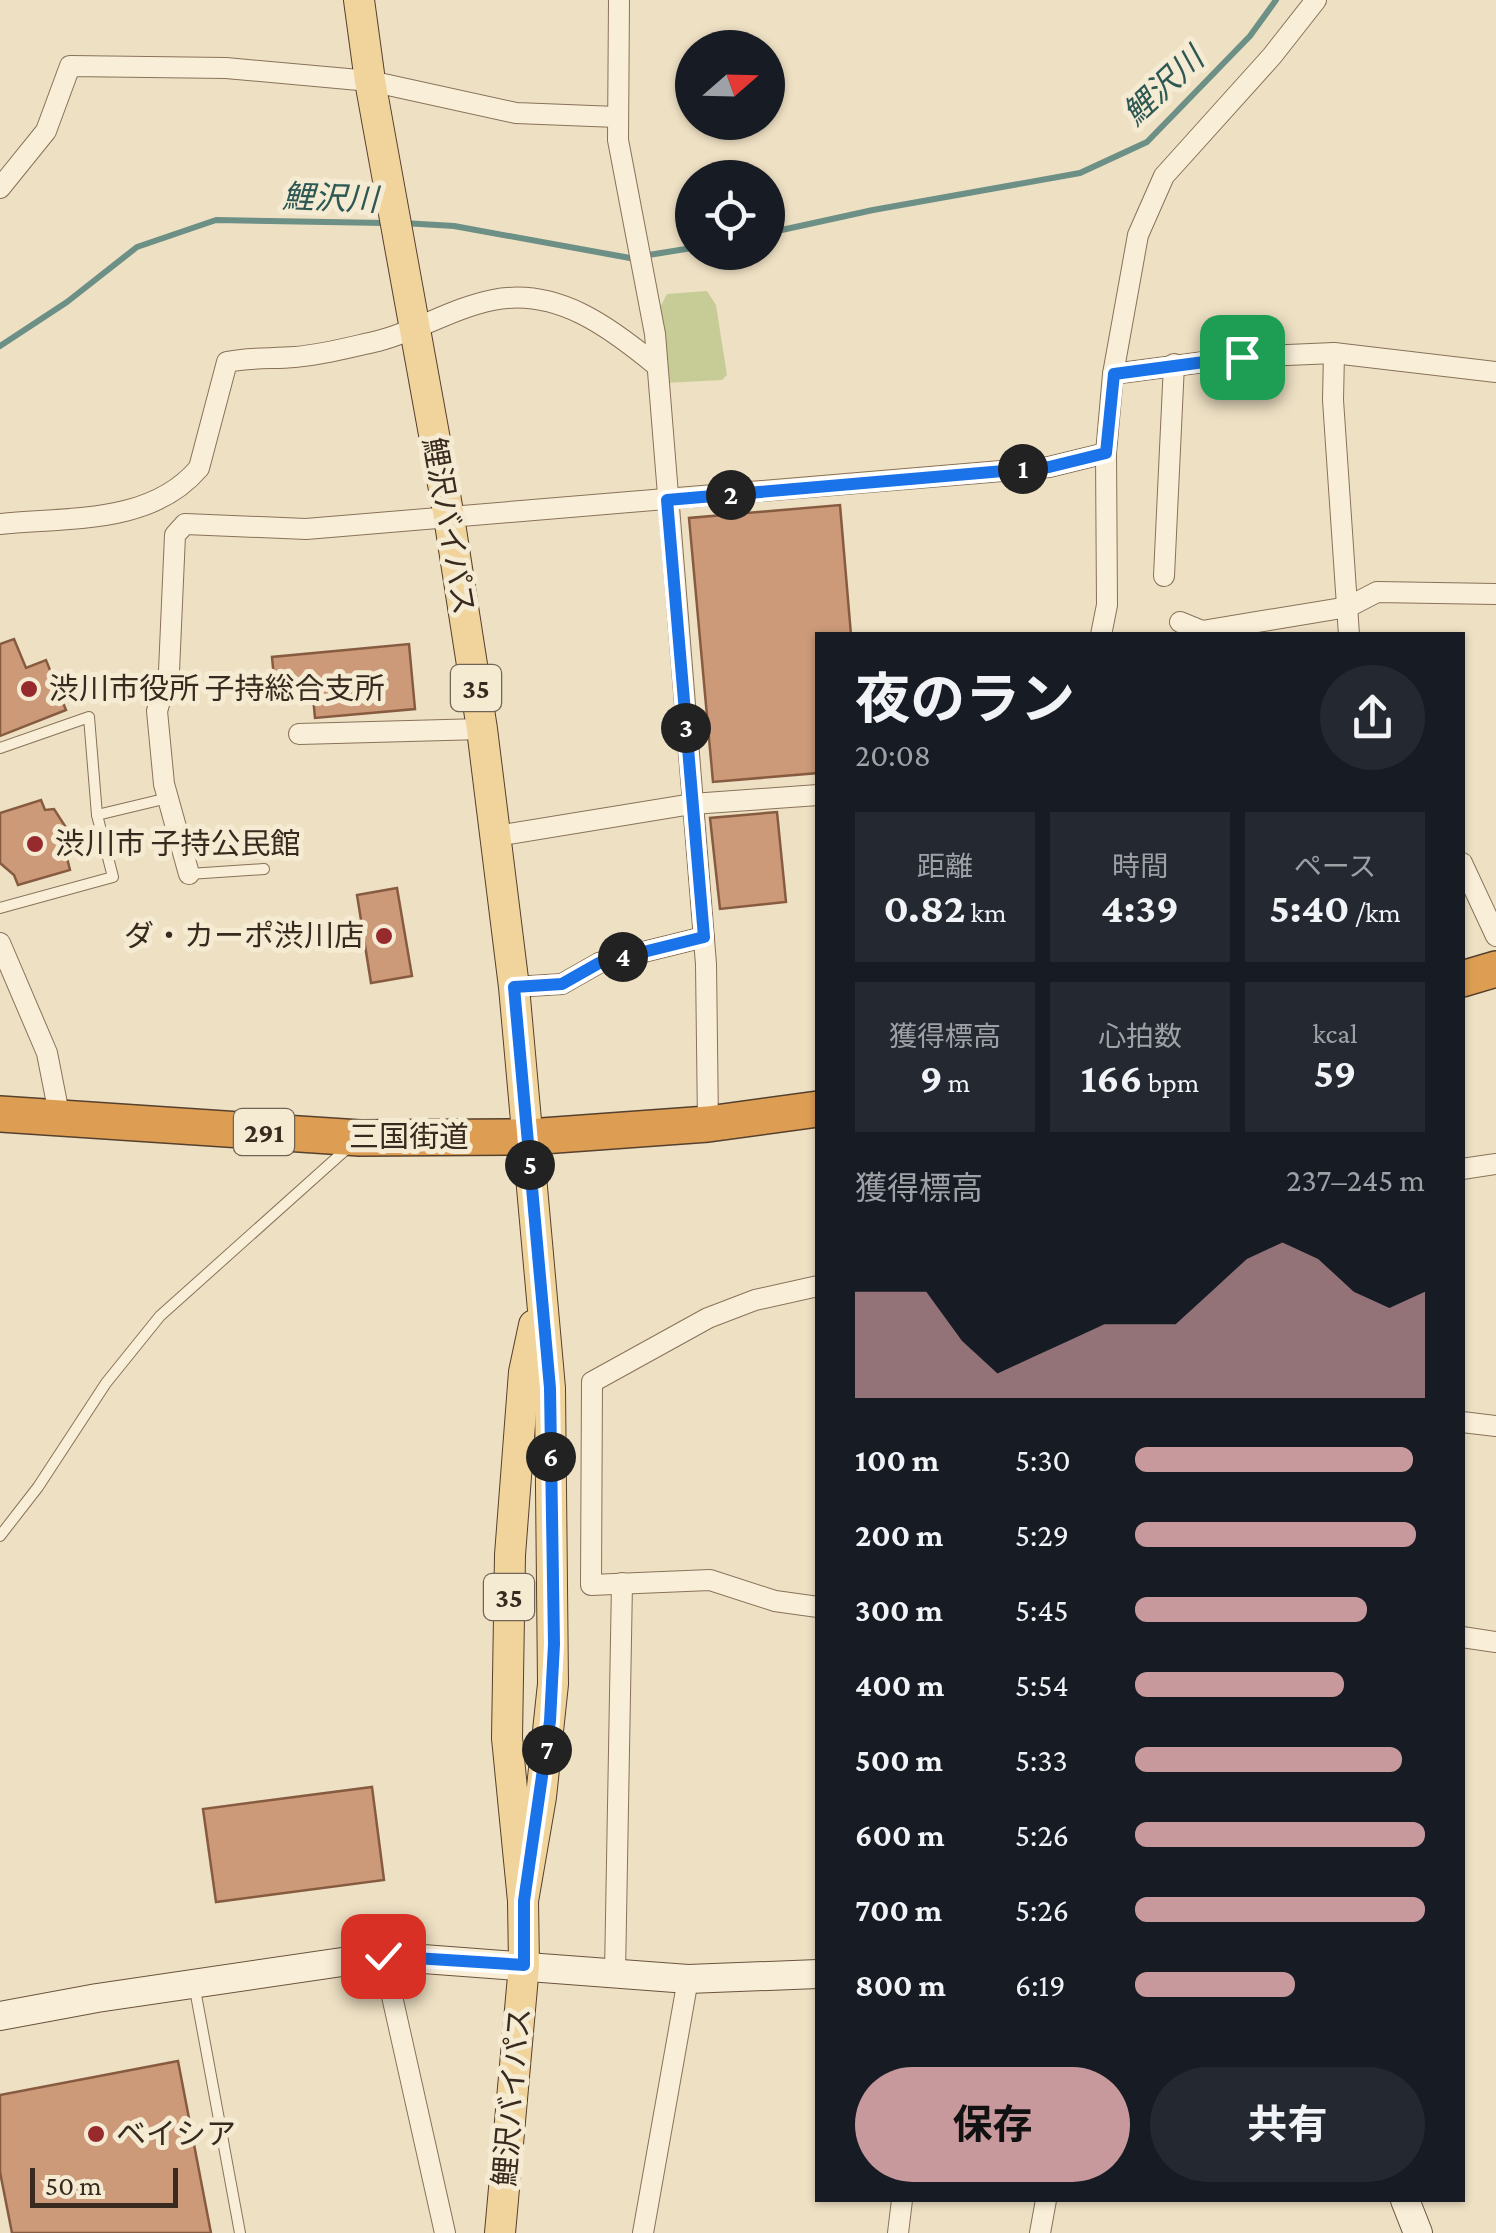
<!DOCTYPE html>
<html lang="ja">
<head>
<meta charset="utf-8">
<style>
  body { margin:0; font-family:"Crimson Pro","Noto Sans JP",serif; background:#242831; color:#f1f3f6; height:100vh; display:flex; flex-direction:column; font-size:38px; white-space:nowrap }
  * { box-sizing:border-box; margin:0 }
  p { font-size:32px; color:#9ea1a6 }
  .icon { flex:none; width:55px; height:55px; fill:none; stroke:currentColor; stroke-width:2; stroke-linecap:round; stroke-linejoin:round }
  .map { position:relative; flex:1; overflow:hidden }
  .drawer { position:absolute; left:815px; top:632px; width:650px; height:1570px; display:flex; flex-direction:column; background:#171b24; border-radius:0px; box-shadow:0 2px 8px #0004 }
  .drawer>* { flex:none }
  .needle { width:65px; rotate:70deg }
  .tools { position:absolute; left:675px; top:30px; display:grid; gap:20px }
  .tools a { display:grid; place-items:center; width:110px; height:110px; border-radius:50%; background:#171b24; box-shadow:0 2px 8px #0004; font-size:50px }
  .scale { position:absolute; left:30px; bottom:25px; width:148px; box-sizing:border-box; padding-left:10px; border:5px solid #382a1e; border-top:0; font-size:28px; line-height:35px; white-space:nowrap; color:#382a1e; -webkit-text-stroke:8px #f5ebd3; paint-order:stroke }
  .pin { position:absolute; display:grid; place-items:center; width:85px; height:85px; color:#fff; margin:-42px; border-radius:20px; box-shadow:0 5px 15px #0006 }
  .km { position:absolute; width:50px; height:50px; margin:-25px; border-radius:50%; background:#222; color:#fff; font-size:28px; line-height:50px; text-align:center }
  .round { display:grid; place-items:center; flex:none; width:105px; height:105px; border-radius:52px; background:#242831 }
  .head { display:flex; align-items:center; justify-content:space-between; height:170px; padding:0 40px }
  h1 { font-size:55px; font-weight:700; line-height:75px }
  .metrics { display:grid; grid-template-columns:repeat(3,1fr); gap:15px; height:170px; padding:10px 40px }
  .metrics div { display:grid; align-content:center; border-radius:0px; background:#242831; text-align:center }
  .metrics b { font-size:42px; font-weight:700 }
  .metrics small { font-size:28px; font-weight:400 }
  .metrics p { font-size:28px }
  .chart { height:280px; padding:20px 40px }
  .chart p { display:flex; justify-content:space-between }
  .chart svg { width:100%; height:180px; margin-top:10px; fill:#c8999c; opacity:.7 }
  .button { display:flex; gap:20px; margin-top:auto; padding:20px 40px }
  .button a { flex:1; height:115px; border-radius:60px; background:#c8999c; color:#111; font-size:40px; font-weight:700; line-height:115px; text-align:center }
  .button a+a { background:#242831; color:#f1f3f6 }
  ul { padding:0 40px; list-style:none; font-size:32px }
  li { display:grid; grid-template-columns:160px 120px 1fr; align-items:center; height:75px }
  li i { height:25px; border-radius:12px; background:#c8999c }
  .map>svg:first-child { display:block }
</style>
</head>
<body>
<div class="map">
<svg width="1496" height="2233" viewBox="0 0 1496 2233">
  <rect width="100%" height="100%" fill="#eee0c3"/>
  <polygon fill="#c7cc97" points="707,291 716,305 727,375 722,380 665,383 659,309 667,294"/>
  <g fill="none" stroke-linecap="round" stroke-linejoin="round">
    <g stroke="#6c8f86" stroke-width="6">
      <polyline points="403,223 454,226 630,258 692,248"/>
      <polyline points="768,233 873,210 1080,173 1147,142 1250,36 1276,0"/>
      <polyline points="0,346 67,302 137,247 216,220 385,223"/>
    </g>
  </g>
  <g fill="#cc9a79" stroke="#875b40" stroke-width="2.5">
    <polygon points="840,505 851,635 818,635 818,773 713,782 689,518"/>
    <polygon points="14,639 26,668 46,660 66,710 0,736 0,644"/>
    <polygon points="409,644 415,709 315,718 312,686 275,689 272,657"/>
    <polygon points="41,800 45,810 54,809 67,829 70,838 67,858 70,870 18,885 14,875 0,863 0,813"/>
    <polygon points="777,812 786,902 720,909 710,818"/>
    <polygon points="397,888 412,976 371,983 357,895"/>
    <polygon points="372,1787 384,1880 216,1902 203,1809"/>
    <polygon points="178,2061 211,2233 12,2233 0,2172 0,2095"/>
  </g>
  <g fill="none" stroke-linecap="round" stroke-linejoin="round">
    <g stroke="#88725a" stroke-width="12">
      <g id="lane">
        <polyline points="0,748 89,717 97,815 113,877 0,908"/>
        <polyline points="97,815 168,798"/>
        <polyline points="189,874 264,869"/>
        <polyline points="0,1536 38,1487 106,1383 160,1316 351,1145"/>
        <polyline points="194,1984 240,2233"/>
      </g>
    </g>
    <g stroke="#88725a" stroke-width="22">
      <g id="street">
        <polyline points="619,0 618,140 655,334 706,964 708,1124"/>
        <polyline points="0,188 46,131 70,66 226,68 370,81 516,113 617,117"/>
        <polyline points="1334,353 1333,400 1349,635"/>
        <polyline points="1113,374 1242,357 1334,353 1496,372"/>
        <path d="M0,524c67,-7 151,1 199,-56l28,-106c22,-5 46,-3 68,-5 27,-2 56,-10 83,-16 39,-10 75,-33 115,-41 64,-13 118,28 164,66"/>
        <polyline points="1164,576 1174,364"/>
        <polyline points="1180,622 1202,631 1348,607 1377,592 1496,594"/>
        <polyline points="1101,635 1107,605 1106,453 1113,374 1138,235 1164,176 1272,56 1316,0"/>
        <polyline points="299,734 482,729"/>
        <polyline points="496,836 692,804 818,795"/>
        <polyline points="1462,863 1496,936"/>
        <polyline points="189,874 164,784 157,711 169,671 175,535 185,524 306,529 1049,467 1106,453"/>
        <polyline points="0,943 47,1053 60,1119"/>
        <polyline points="514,987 562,984 599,963 704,937"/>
        <polyline points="1462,1169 1496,1164"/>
        <polyline points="818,1286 755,1300 708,1318 592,1382 591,1585 710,1580 775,1601 818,1607"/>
        <polyline points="1462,1422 1496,1426"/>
        <polyline points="1462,1637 1496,1642"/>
        <polyline points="383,1956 445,2233"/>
        <polyline points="615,1974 622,1583"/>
        <polyline points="643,2233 688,1979"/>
        <polyline points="898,2233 902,2200"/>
        <polyline points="1040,2233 1046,2200"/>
      </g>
    </g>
    <g stroke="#6a533d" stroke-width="30">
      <g id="secondary">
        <polyline points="0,2016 97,1998 383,1956 688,1979 818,1974"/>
        <polyline points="1405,2200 1418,2233"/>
      </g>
    </g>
    <g stroke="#56402e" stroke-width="32">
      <g id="primary">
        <polyline points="359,0 370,81 449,517 482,729 514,987 550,1388 553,1684 541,1797 523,1901"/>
        <polyline points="500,2233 524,1965 523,1901 507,1738 510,1555 524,1372 534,1325"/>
      </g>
    </g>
    <g stroke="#56402e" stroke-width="38">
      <g id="highway">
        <polyline points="1462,979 1496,969"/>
        <polyline points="0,1114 360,1138 528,1137 708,1124 818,1109"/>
      </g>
    </g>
    <use href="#lane" stroke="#f9eed7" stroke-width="10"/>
    <use href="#street" stroke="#f9eed7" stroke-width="20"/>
    <use href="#secondary" stroke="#f9eed7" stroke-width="28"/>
    <use href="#primary" stroke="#f1d49b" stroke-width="30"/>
    <use href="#highway" stroke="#dd9e54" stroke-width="35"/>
  </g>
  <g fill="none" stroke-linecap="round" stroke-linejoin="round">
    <g stroke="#fff" stroke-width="20">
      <polyline id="route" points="383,1956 524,1965 524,1901 550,1721 554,1644 550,1388 514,987 562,984 599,963 704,937 667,500 1049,467 1106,453 1114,374 1242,357"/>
    </g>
    <use href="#route" stroke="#1a73e8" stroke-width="12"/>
  </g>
  <g fill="#972a2d" stroke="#f5ebd3" stroke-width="4">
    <circle cx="29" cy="689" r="10"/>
    <circle cx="35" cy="844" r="10"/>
    <circle cx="384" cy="936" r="10"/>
    <circle cx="96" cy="2134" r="10"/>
  </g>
  <g text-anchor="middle" stroke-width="10" stroke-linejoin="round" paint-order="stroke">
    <g fill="#f5ebd3" stroke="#716454" stroke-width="2.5">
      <rect x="451" y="665" width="50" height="46" rx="8"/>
      <rect x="234" y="1109" width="60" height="46" rx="8"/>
      <rect x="484" y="1574" width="50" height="46" rx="8"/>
    </g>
    <g font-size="28" font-weight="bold" fill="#382a1e">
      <text x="476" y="698">35</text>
      <text x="264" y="1142">291</text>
      <text x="509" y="1607">35</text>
    </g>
    <g font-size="30" fill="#382a1e" stroke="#f5ebd3">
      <text transform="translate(449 526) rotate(80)" y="10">鯉沢バイパス</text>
      <text x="409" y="1147">三国街道</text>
      <text transform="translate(512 2097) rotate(-85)" y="10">鯉沢バイパス</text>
    </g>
    <g font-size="30" fill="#382a1e" stroke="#f5ebd3" text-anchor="start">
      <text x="49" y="699">渋川市役所 子持総合支所</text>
      <text x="55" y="854">渋川市 子持公民館</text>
      <text x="364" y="946" text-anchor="end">ダ・カーポ渋川店</text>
      <text x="116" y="2144">ベイシア</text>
    </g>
    <g font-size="32" font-style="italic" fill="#2d5854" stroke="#f5ebd3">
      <text transform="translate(1163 86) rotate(-43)" y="11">鯉沢川</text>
      <text transform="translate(330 198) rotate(2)" y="11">鯉沢川</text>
    </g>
  </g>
</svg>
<div class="tools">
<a><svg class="needle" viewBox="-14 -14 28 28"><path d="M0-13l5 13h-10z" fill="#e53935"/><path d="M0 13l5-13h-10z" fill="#9ea1a6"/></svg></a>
<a><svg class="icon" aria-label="locate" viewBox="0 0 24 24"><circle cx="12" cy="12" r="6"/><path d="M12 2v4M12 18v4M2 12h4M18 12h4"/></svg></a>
</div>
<div class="scale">50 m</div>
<div class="pin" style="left:1242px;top:357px;background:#1e9e55"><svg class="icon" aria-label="arrive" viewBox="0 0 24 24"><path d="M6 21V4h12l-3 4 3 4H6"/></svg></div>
<div class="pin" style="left:383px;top:1956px;background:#d93025"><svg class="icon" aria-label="check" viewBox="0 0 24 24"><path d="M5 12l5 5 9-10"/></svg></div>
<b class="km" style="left:1023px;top:469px">1</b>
<b class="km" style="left:731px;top:495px">2</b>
<b class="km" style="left:686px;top:728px">3</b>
<b class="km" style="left:623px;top:957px">4</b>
<b class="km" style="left:530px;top:1165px">5</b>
<b class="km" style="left:551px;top:1457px">6</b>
<b class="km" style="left:547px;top:1750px">7</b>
<section class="drawer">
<div class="head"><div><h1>夜のラン</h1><p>20:08</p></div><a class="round"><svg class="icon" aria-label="share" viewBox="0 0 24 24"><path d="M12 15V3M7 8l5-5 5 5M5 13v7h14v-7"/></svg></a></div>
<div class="metrics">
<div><p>距離</p><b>0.82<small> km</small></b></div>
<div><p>時間</p><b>4:39</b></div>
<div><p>ペース</p><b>5:40<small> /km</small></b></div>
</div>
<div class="metrics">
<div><p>獲得標高</p><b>9<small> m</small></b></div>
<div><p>心拍数</p><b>166<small> bpm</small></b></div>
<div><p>kcal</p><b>59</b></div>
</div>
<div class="chart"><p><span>獲得標高</span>237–245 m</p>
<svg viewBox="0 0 160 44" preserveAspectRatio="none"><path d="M0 44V18L10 18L20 18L30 30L40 38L50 34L60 30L70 26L80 26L90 26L100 18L110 10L120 6L130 10L140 18L150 22L160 18V44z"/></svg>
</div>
<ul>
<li><b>100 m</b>5:30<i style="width:96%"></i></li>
<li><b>200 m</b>5:29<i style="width:97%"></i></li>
<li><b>300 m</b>5:45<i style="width:80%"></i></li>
<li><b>400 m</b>5:54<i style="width:72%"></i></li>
<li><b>500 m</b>5:33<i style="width:92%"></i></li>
<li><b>600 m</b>5:26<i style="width:100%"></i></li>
<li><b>700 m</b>5:26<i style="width:100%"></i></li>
<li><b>800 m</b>6:19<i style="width:55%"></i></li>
</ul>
<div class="button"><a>保存</a><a>共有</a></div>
</section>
</div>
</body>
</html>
